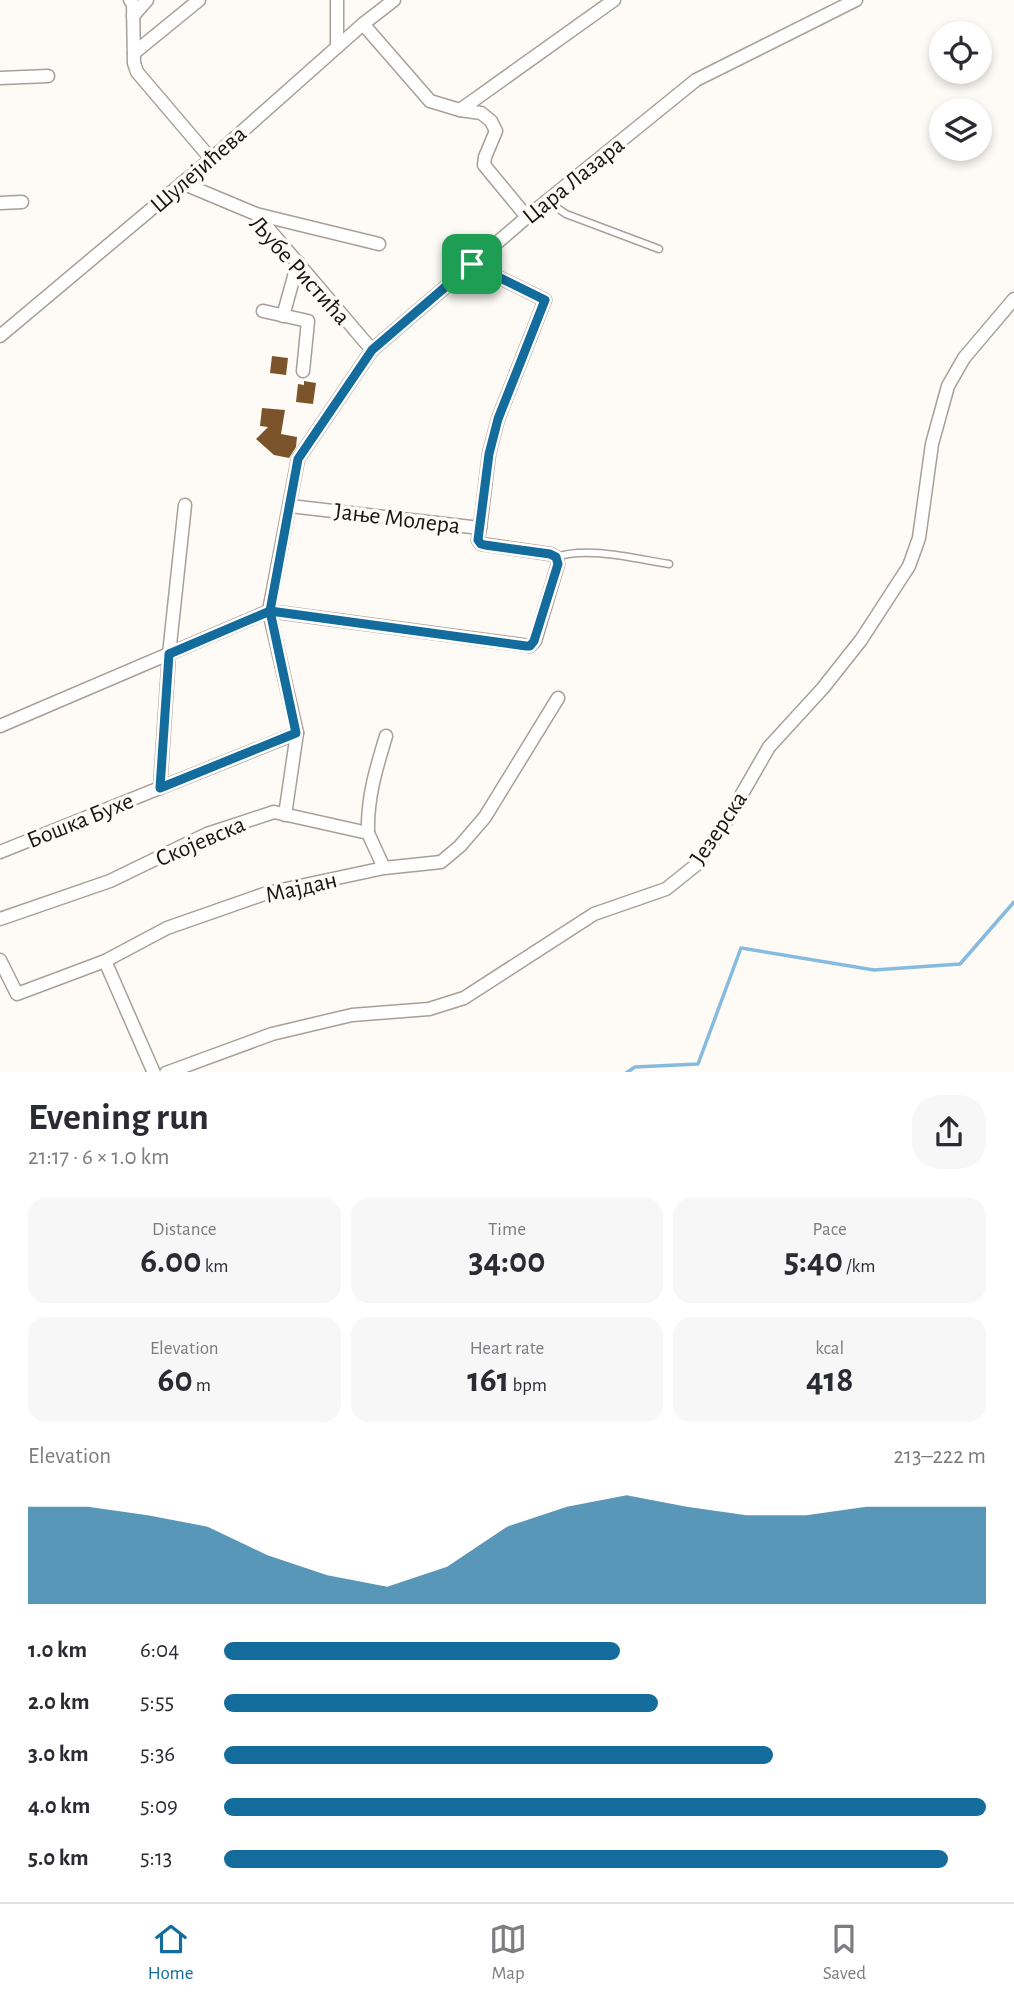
<!DOCTYPE html>
<html lang="en">
<head>
<meta charset="utf-8">
<style>
  body { margin:0; font-family:"Alegreya Sans",sans-serif; background:#f7f7f7; color:#2b2b33; height:100vh; display:flex; flex-direction:column; font-size:26px; white-space:nowrap }
  * { box-sizing:border-box; margin:0 }
  p { font-size:23px; color:#7c7c81 }
  .icon { flex:none; width:38px; height:38px; fill:none; stroke:currentColor; stroke-width:2; stroke-linecap:round; stroke-linejoin:round }
  .map { position:relative; height:1072px; overflow:hidden }
  .side { display:flex; flex-direction:column; background:#fff; flex:1 }
  .side>* { flex:none }
  .fabs { position:absolute; left:929px; top:21px; display:grid; gap:14px }
  .fabs a { display:grid; place-items:center; width:63px; height:63px; border-radius:50%; background:#fff; box-shadow:0 4px 10px #0003; font-size:35px }
  .pin { position:absolute; display:grid; place-items:center; width:60px; height:60px; color:#fff; margin:-30px; border-radius:14px; box-shadow:0 4px 10px #0006 }
  .round { display:grid; place-items:center; flex:none; width:74px; height:74px; border-radius:28px; background:#f7f7f7 }
  .overview { display:flex; align-items:center; justify-content:space-between; height:119px; padding:0 28px }
  h1 { font-size:38px; font-weight:700; line-height:52px }
  .stats { display:grid; grid-template-columns:repeat(3,1fr); gap:10px; height:119px; padding:7px 28px }
  .stats div { display:grid; align-content:center; border-radius:18px; background:#f7f7f7; text-align:center }
  .stats b { font-size:35px; font-weight:700 }
  .stats small { font-size:19px; font-weight:400 }
  .stats p { font-size:19px }
  .chart { height:196px; padding:14px 28px }
  .chart p { display:flex; justify-content:space-between }
  .chart svg { width:100%; height:126px; margin-top:7px; fill:#146c9c; opacity:.7 }
  ul { padding:0 28px; list-style:none; font-size:23px }
  li { display:grid; grid-template-columns:112px 84px 1fr; align-items:center; height:52px }
  li i { height:18px; border-radius:9px; background:#146c9c }
  .tabs { display:flex; justify-content:space-around; align-items:center; height:98px; border-top:2px solid #e1e1e2; background:#fff; font-size:19px; color:#7c7c81 }
  .tabs a { display:grid; justify-items:center; gap:4px }
  .tabs .active { color:#146c9c }
  .map>svg:first-child { display:block }
</style>
</head>
<body>
<div class="map">
<svg width="1014" height="1073" viewBox="0 0 1014 1073">
  <rect width="100%" height="100%" fill="#fefaf6"/>
  <g fill="none" stroke-linecap="round" stroke-linejoin="round">
    <polyline stroke="#86bbe0" stroke-width="3.5" points="626,1073 635,1067 698,1064 741,948 874,970 960,964 1014,902"/>
  </g>
  <g fill="#7b542b">
    <polygon points="272,356 288,358 286,375 270,373"/>
    <polygon points="304,381 316,383 313,404 296,402 298,384 304,385"/>
    <polygon points="262,408 285,410 281,434 297,437 296,447 289,458 274,455 256,439 268,427 260,426"/>
  </g>
  <g fill="none" stroke-linecap="round" stroke-linejoin="round">
    <g stroke="#a7a09a" stroke-width="9">
      <g id="lane">
        <polyline points="547,201 566,214 659,249"/>
        <path d="M556,557c32,-11 80,2 113,7"/>
      </g>
    </g>
    <g stroke="#a7a09a" stroke-width="15">
      <g id="street">
        <polyline points="130,0 133,4 134,63 137,72 211,159"/>
        <polyline points="133,16 147,0"/>
        <polyline points="363,24 430,101 460,110 481,113 491,121 496,131 485,157 484,165 527,217"/>
        <polyline points="337,47 337,0"/>
        <polyline points="134,53 199,0"/>
        <polyline points="0,78 48,76"/>
        <polyline points="460,110 614,0"/>
        <polyline points="182,183 256,214 372,350"/>
        <polyline points="0,203 22,202"/>
        <polyline points="256,214 379,244"/>
        <polyline points="263,311 308,321 303,371"/>
        <polyline points="283,316 298,262"/>
        <polyline points="0,336 211,159 363,24 394,0"/>
        <polyline points="290,506 480,528 489,454 498,419 545,300 472,264"/>
        <polyline points="0,726 269,611 530,646 535,641 558,564 556,557 550,554 481,544 478,540 480,528"/>
        <polyline points="160,788 169,654 185,505"/>
        <polyline points="285,815 297,733 269,611 298,459 372,350 527,217 696,80 856,0"/>
        <path d="M368,833c-1,-35 8,-64 18,-97"/>
        <polyline points="0,852 297,733"/>
        <polyline points="0,919 110,881 207,834 274,812 368,833 384,868"/>
        <polyline points="0,960 17,994 105,961 167,928 267,893 384,868 441,862 460,846 485,817 558,698"/>
        <polyline points="105,961 154,1073"/>
        <polyline points="166,1073 272,1034 352,1015 429,1009 464,998 594,914 666,889 696,865 724,825 769,747 823,688 861,640 909,566 919,538 932,444 948,386 964,358 1014,299"/>
      </g>
    </g>
    <use href="#lane" stroke="#fff" stroke-width="6"/>
    <use href="#street" stroke="#fff" stroke-width="12"/>
  </g>
  <g fill="none" stroke-linecap="round" stroke-linejoin="round">
    <g stroke="#fff" stroke-width="14">
      <polyline id="route" points="472,264 372,350 298,459 270,611 296,733 160,788 169,654 270,611 526,646 530,646 534,641 558,564 556,557 550,554 485,545 481,544 478,540 489,454 498,419 545,300 472,264"/>
    </g>
    <use href="#route" stroke="#146c9c" stroke-width="9"/>
  </g>
  <g text-anchor="middle" stroke-width="7" stroke-linejoin="round" paint-order="stroke">
    <g font-size="24" fill="#171412" stroke="#fefaf6">
      <text transform="translate(198 169) rotate(-41)" y="8">Шулејићева</text>
      <text transform="translate(573 180) rotate(-39)" y="8">Цара Лазара</text>
      <text transform="translate(300 270) rotate(48)" y="8">Љубе Ристића</text>
      <text transform="translate(397 518) rotate(7)" y="8">Јање Молера</text>
      <text transform="translate(80 820) rotate(-22)" y="8">Бошка Бухе</text>
      <text transform="translate(718 828) rotate(-56)" y="8">Језерска</text>
      <text transform="translate(200 841) rotate(-23)" y="8">Скојевска</text>
      <text transform="translate(301 887) rotate(-13)" y="8">Мајдан</text>
    </g>
  </g>
</svg>
<div class="fabs">
<a><svg class="icon" aria-label="locate" viewBox="0 0 24 24"><circle cx="12" cy="12" r="6"/><path d="M12 2v4M12 18v4M2 12h4M18 12h4"/></svg></a>
<a><svg class="icon" aria-label="layers" viewBox="0 0 24 24"><path d="M12 4l9 5-9 5-9-5zM3 14l9 5 9-5"/></svg></a>
</div>
<div class="pin" style="left:472px;top:264px;background:#1e9e55"><svg class="icon" aria-label="arrive" viewBox="0 0 24 24"><path d="M6 21V4h12l-3 4 3 4H6"/></svg></div>
</div>
<section class="side">
<div class="overview"><div><h1>Evening run</h1><p>21:17 · 6 × 1.0 km</p></div><a class="round"><svg class="icon" aria-label="share" viewBox="0 0 24 24"><path d="M12 15V3M7 8l5-5 5 5M5 13v7h14v-7"/></svg></a></div>
<div class="stats">
<div><p>Distance</p><b>6.00<small> km</small></b></div>
<div><p>Time</p><b>34:00</b></div>
<div><p>Pace</p><b>5:40<small> /km</small></b></div>
</div>
<div class="stats">
<div><p>Elevation</p><b>60<small> m</small></b></div>
<div><p>Heart rate</p><b>161<small> bpm</small></b></div>
<div><p>kcal</p><b>418</b></div>
</div>
<div class="chart"><p><span>Elevation</span>213–222 m</p>
<svg viewBox="0 0 160 44" preserveAspectRatio="none"><path d="M0 44V10L10 10L20 13L30 17L40 27L50 34L60 38L70 31L80 17L90 10L100 6L110 10L120 13L130 13L140 10L150 10L160 10V44z"/></svg>
</div>
<ul>
<li><b>1.0 km</b>6:04<i style="width:52%"></i></li>
<li><b>2.0 km</b>5:55<i style="width:57%"></i></li>
<li><b>3.0 km</b>5:36<i style="width:72%"></i></li>
<li><b>4.0 km</b>5:09<i style="width:100%"></i></li>
<li><b>5.0 km</b>5:13<i style="width:95%"></i></li>
</ul>
</section>
<nav class="tabs">
<a class="active"><svg class="icon" aria-label="home" viewBox="0 0 24 24"><path d="M3 11l9-7 9 7M6 9v11h12V9"/></svg>Home</a>
<a><svg class="icon" aria-label="map" viewBox="0 0 24 24"><path d="M3 6l6-2 6 2 6-2v14l-6 2-6-2-6 2zM9 4v14M15 6v14"/></svg>Map</a>
<a><svg class="icon" aria-label="saved" viewBox="0 0 24 24"><path d="M7 4h10v16l-5-4-5 4z"/></svg>Saved</a>
</nav>
</body>
</html>
